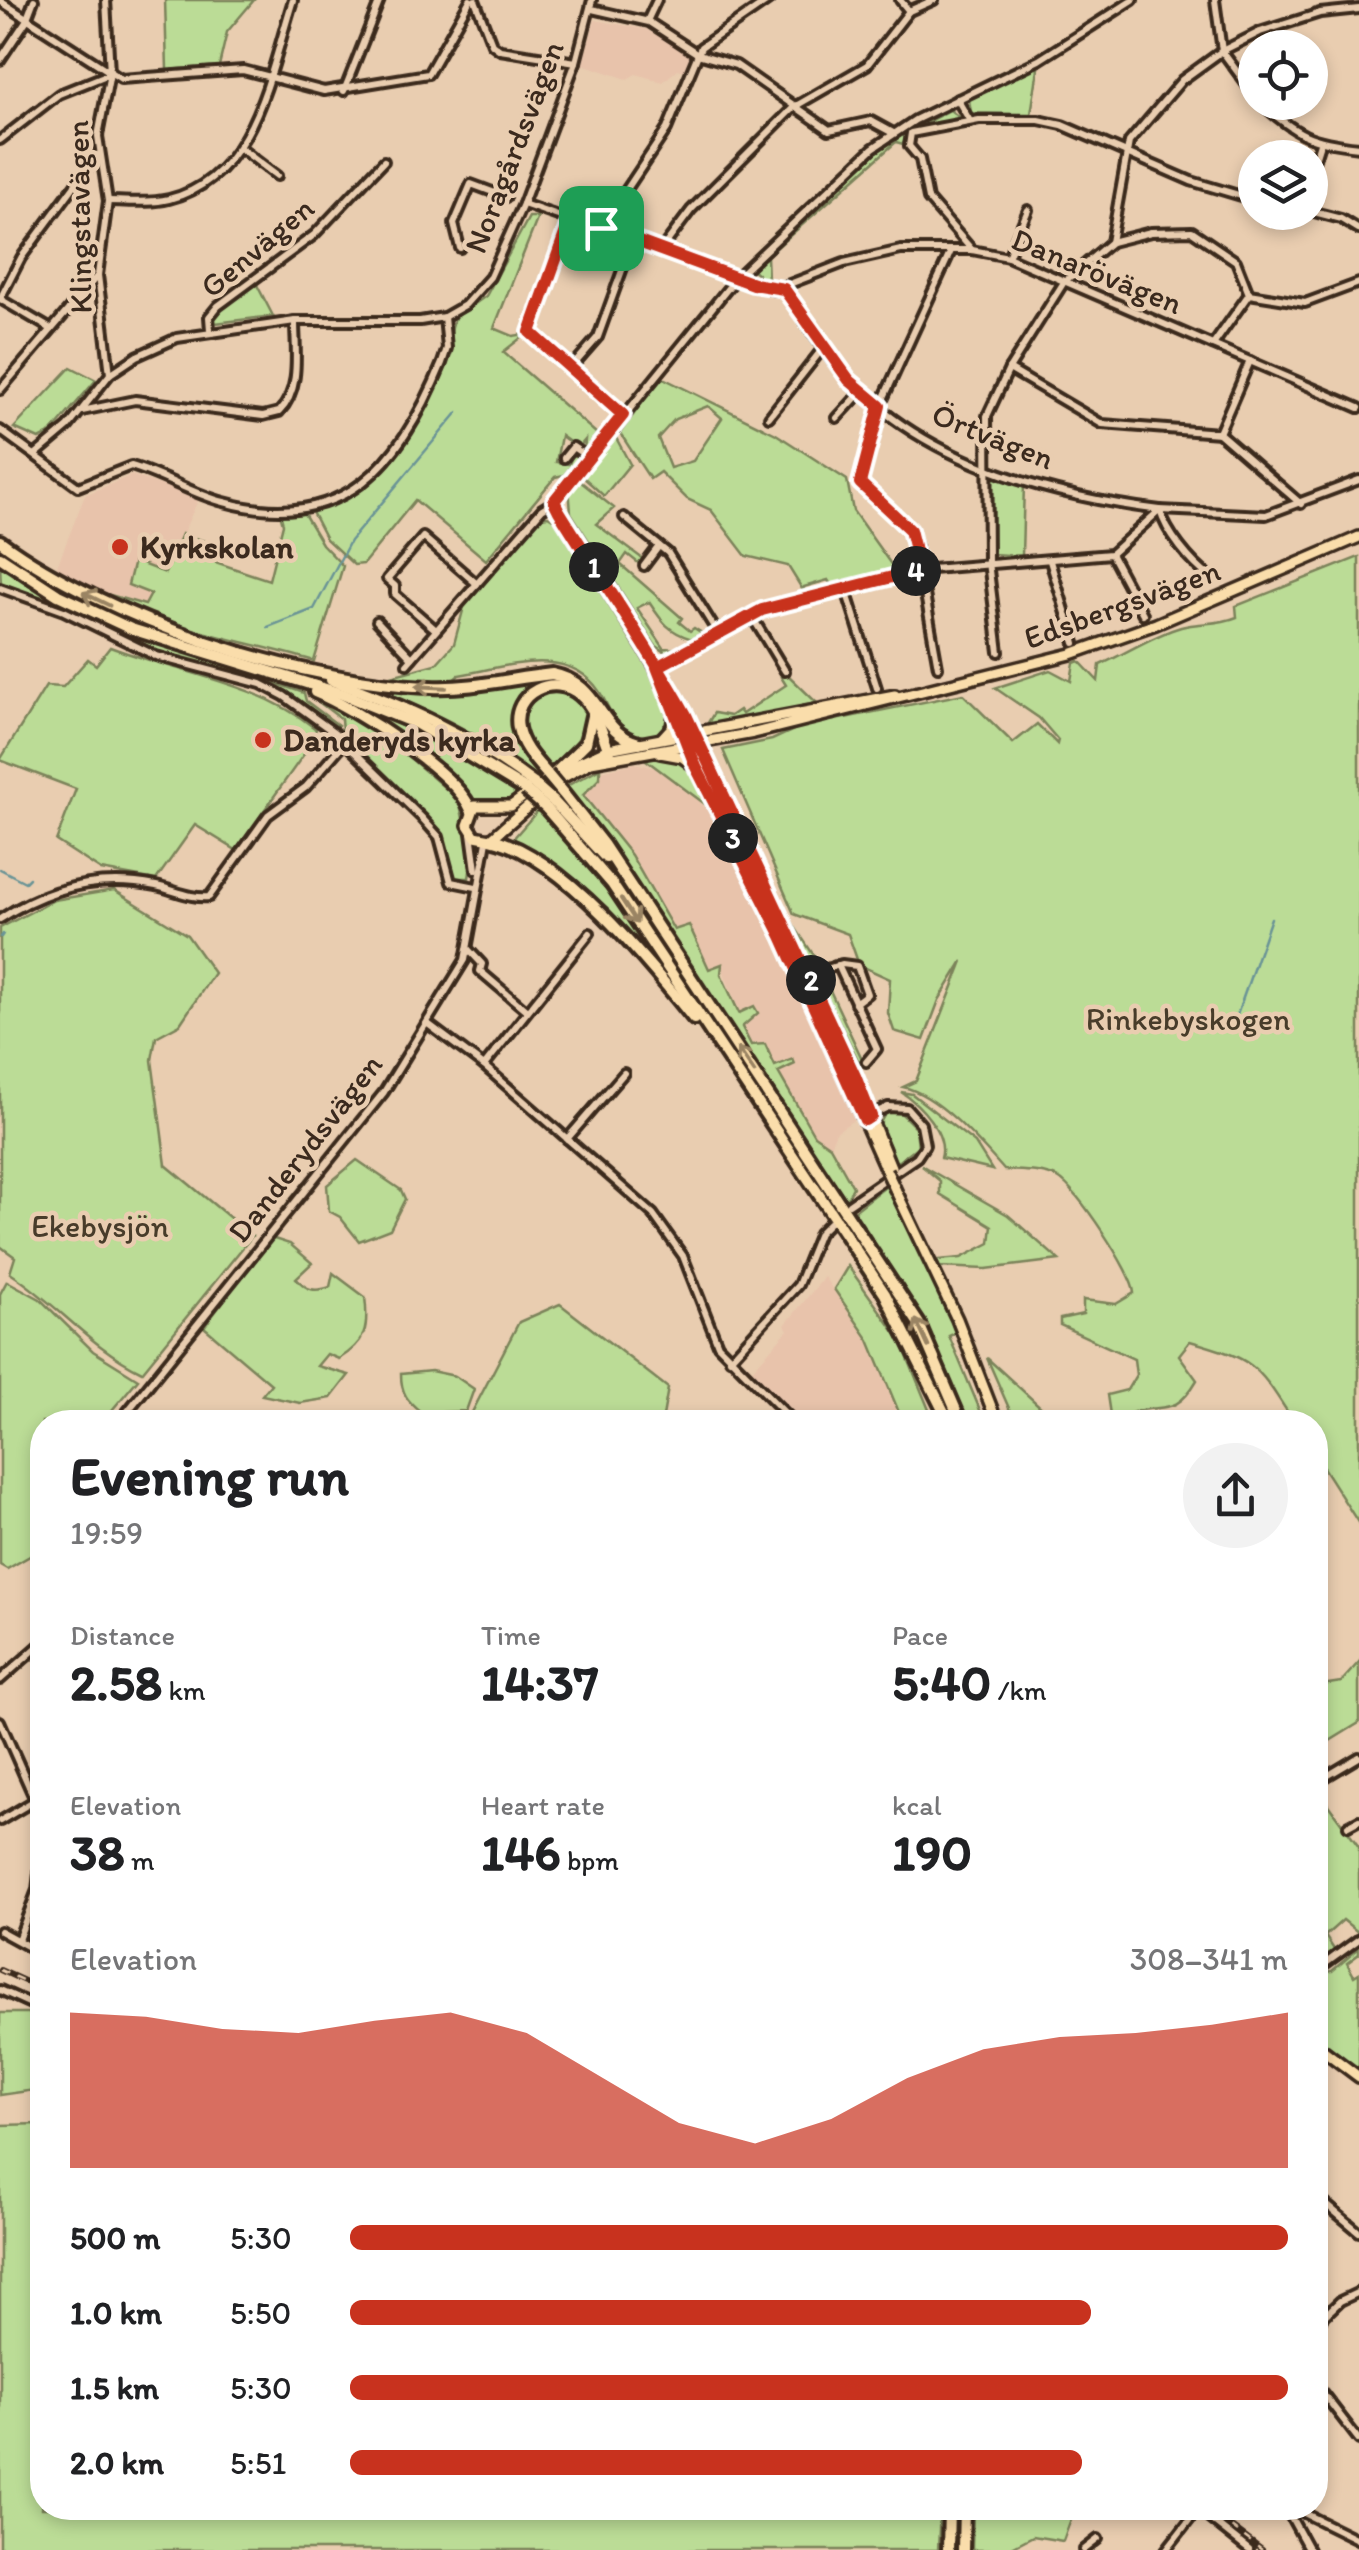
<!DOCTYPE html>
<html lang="en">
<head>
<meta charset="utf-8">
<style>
  body { margin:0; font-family:Itim,sans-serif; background:#f2f2f2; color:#202124; height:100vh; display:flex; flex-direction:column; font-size:38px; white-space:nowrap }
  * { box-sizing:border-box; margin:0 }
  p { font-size:32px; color:#757577 }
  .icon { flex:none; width:55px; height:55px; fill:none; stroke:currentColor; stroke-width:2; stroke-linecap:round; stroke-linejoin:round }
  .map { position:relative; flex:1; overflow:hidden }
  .details { position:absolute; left:30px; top:1410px; width:1298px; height:1110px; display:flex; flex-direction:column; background:#fff; border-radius:40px; box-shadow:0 5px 15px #0003 }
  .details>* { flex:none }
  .buttons { position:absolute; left:1238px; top:30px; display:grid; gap:20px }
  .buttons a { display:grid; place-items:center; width:90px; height:90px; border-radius:50%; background:#fff; box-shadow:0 5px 15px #0003; font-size:50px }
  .pin { position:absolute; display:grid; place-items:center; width:85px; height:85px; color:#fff; margin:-42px; border-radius:20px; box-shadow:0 5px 15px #0006 }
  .km { position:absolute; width:50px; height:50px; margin:-25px; border-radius:50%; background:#222; color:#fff; font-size:28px; line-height:50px; text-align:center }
  .round { display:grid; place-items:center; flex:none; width:105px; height:105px; border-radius:52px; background:#f2f2f2 }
  .head { display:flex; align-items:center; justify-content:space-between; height:170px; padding:0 40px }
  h1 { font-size:55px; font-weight:800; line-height:75px }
  .metrics { display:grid; grid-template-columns:repeat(3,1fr); gap:15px; height:170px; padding:10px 40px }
  .metrics div { display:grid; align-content:center }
  .metrics b { font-size:50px; font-weight:800 }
  .metrics small { font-size:28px; font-weight:400 }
  .metrics p { font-size:28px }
  .chart { height:280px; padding:20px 40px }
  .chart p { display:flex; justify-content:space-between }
  .chart svg { width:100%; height:180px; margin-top:10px; fill:#c8321e; opacity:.7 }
  ul { padding:0 40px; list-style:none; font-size:32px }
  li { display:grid; grid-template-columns:160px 120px 1fr; align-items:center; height:75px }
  li i { height:25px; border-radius:12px; background:#c8321e }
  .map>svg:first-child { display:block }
</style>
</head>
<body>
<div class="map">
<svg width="1359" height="2550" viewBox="0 0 1359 2550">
  <rect width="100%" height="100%" fill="#e9cdb0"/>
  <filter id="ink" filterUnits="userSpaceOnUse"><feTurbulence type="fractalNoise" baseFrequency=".01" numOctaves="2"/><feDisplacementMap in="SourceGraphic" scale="20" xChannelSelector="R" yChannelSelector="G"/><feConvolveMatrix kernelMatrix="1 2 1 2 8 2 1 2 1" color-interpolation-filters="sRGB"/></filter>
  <g filter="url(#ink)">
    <g fill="#e8c3ab">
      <polygon points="595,20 646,29 693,56 688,72 678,69 663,82 636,74 627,79 582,64"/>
      <polygon points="132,475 199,498 165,573 134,561 151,594 145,606 103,593 56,569 85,495"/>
      <polygon points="635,763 655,768 683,788 708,809 727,840 855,1119 836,1132 830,1146 814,1135 778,1072 793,1060 775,1067 759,1045 752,1045 742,1027 754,1006 739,1013 721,964 709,969 689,925 675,931 631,855 583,794 600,778 601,771"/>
      <polygon points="824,1277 869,1340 903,1422 800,1422 749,1373 788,1330 785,1325"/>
    </g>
    <g fill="#bbdc96" stroke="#7b835a" stroke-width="2.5" fill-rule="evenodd">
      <polygon points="165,0 254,0 227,32 219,66 167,70"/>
      <polygon points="1033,66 1038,69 1031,114 971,113 969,99"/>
      <polygon points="950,110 960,118 908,132 903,144 896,142 767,256 768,279 784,284 757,281 758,274 752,269 884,145"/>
      <path d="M529,217h9l-44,111 19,8 13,-2 -23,18 94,82 -13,18 1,-12 -7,8 -17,-12 -5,26 13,2 5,-13 7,4 -17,20 -9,2 -69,83 -71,-60 -52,64 -9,1 -28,-26 -15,-29c74,-17 109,-80 135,-147 6,-15 2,-32 9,-45l31,-22z"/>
      <polygon points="256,283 273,316 215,323 215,313"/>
      <polygon points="71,367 96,380 51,433 39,439 14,428"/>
      <path d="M661,377l115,57 71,46 6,31 42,59 -64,15 -3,-5 -24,7v5l-16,-26 -42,-10 -35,-46 -24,-11 -27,-27 -10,7 -30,-46zM708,406l14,12 -29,43 -23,7 -12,-30 17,-19z"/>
      <polygon points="614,434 630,464 604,496 581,475"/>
      <polygon points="996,475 1024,483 1022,556 993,554 991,481"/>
      <path d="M576,478l38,30 -18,16 51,38 -5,4 -15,-12 -7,10 62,54 -3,4 11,9 4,-3 8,5 -10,6c-23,-7 -30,-17 -43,-37l-12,6 27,40 12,1 -9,4 -12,-8 -84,-132 -2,-27z"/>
      <path d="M303,512l19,32 21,22 -29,95c-68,-21 -150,-31 -211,-68l42,12 6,-11 -23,-9 6,-24 31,12 17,-39 35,11 -2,17 54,18 14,-56 -3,-11z"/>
      <path d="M548,516l8,5 92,147 23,54 -12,14h-30c-17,-13 -19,-29 -30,-45 -31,-47 -93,-24 -140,-16l-7,6 -68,-3 52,-14 18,-20 10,-37 77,-90z"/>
      <path d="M1359,557v967l-44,-69v-33h-21c-37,-57 -37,-62 -104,-81l-11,14 18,25c-22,38 -35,23 -63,32 -10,4 -13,9 -23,9l-4,-26 20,-5 9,-15 -2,-16 -74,-34v-6l23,-5v-14l33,4 18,-11c-1,-19 -57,-105 -76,-115 -17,-8 -36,-7 -54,-8 -24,-27 -65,-75 -101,-83l13,-6 47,-120 -24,39 -15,40 -30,-9 -6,-18 2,-34 -31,-14 -11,-31 -54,-20 -71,-164 49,-10 28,-13 163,-33 50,49 24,-19 20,20 1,-4 -19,-22 -44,-30 55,-18 21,11 3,-18 5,-2 19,20 2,-16c27,-12 53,-30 81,-38 19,-5 37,-2 56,-10l-1,-11z"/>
      <polygon points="0,564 96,621 304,693 306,701 338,725 335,729 260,679 136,645 65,607 1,585"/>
      <path d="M110,647c69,26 147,35 206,82l-7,18 -73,103 -41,-25 -39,55 -55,-10 -45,-29 20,-52 -76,-29 46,-74 17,1 25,-28 8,6z"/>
      <polygon points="787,674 817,703 706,726 714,713 730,716 739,710 742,714 786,685 781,677"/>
      <path d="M537,680l5,3c-48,18 -24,65 0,93l-5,5c-48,-45 -113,-75 -176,-96l104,9z"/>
      <path d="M546,690c69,1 37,54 3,80 -22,-27 -40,-56 -3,-80z"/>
      <polygon points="311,696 382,734 459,800 472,859 469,878 454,878 439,830 342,731 341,719"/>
      <polygon points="350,702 451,749 521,795 511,802 474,799"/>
      <path d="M642,757c34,0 47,5 64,34l-4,4 7,12z"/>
      <polygon points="600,768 600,778 583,795 631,855 674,930 689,925 709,969 722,964 721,974 739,1013 754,1006 758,1013 742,1027 751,1045 765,1044 775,1066 793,1059 795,1064 778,1072 814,1135 830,1146 853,1187 846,1200 600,828 565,787"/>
      <polygon points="539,809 586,860 669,979 560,872 512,840"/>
      <path d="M114,890l73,45 27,38 -34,51 -24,13 -4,23 14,105 86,71 -110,136c-52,-25 -84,-68 -132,-99l5,-16 -15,-11v-318l54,-28z"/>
      <polygon points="786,914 813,954 863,1061 860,1064"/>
      <path d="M901,1092l11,2 63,49 17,27 -51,-12c7,-24 -21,-54 -40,-66z"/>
      <polygon points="899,1111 916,1128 918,1146 896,1163 880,1123 886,1112"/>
      <polygon points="357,1160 401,1190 405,1199 390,1229 359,1241 340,1217 329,1211 327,1185"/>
      <polygon points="921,1165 1008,1215 1059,1260 986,1269 939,1267 937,1260 961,1258 990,1243 992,1226 940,1194 940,1181"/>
      <polygon points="889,1184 958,1332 949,1336 985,1422 968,1422 929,1330 853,1212"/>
      <path d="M271,1238l19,6 22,19 -16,15c11,13 19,14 34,9l3,-14 32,24c4,32 1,45 -26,62l-12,-5 -10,12 32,9 -18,23 -31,5 -38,-8 9,-11 -67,-57z"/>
      <polygon points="848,1266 900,1339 934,1422 903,1422 869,1340 834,1289"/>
      <polygon points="7,1281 40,1299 93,1351 138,1379 102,1422 42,1422 42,1549 7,1569 0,1565 0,1294"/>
      <polygon points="560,1304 668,1388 662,1422 467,1422 519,1322"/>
      <polygon points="987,1358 1057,1422 1015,1422"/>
      <path d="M431,1371l24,5 19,13 -8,22 -44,2c-15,-12 -21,-20 -21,-39z"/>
      <polygon points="1359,1662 1359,1723 1315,1750 1315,1686 1341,1682"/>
      <polygon points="1315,1787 1359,1847 1359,1933 1343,1920 1325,1936 1337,1954 1315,1965"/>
      <polygon points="1359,1948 1359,1954 1347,1963 1354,1976 1359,1973 1359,2070 1315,2035 1315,1975 1332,1971"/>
      <polygon points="0,2013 28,2013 42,2019 42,2089 0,2095"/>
      <polygon points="42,2124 42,2508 170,2508 171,2515 186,2508 940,2508 938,2550 0,2550 0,2125"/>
      <polygon points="973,2508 1075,2508 1063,2541 1033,2536 1006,2550 972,2550"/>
    </g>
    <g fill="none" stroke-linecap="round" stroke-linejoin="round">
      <g stroke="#6a9496" stroke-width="2.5">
        <polyline points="268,627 314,609 350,541 458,412"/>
        <polyline points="0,869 25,882 29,878"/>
        <polyline points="1,937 3,934"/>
        <polyline points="1237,1015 1271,918"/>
      </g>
      <g stroke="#3b2a1e" stroke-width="14">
        <g id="minor">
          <polyline points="106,0 110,73 98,136 108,201 98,275 110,374"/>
          <polyline points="475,0 492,44 500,50 576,62"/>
          <polyline points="900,0 909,11"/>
          <polyline points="1215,0 1222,51 1255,96"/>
          <polyline points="0,1 121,79 243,70 324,91 428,74 470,0"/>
          <polyline points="592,9 649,22 698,54 736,65 829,130 871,121 893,133"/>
          <polyline points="647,21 657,0"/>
          <polyline points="0,60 26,21 34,0"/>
          <polyline points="344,91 380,0"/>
          <polyline points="957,99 970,121"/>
          <path d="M1260,102c36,33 51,40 99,45"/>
          <polyline points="0,140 59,94 109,74"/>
          <polyline points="240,148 277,176"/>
          <polyline points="1310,175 1320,143"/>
          <path d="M108,201c20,0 41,3 61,-2 86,-21 101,-128 124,-199"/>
          <polyline points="523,204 774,290 844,263 901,250 972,250 1008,257 1359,408"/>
          <polyline points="1310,211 1341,219 1359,230"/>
          <polyline points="571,217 530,332 623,415"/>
          <polyline points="601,228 667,129 701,47 769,0"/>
          <polyline points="1111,242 1129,142 1182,80 1222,51 1260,32 1320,13 1359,9"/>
          <polyline points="460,248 454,224 471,184 506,197"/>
          <polyline points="661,250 691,210 794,107 867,65 909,11 934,0"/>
          <polyline points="972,250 928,199 920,159 909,146 911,133 979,120 1039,120 1062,125 1191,181 1255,200"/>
          <polyline points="1008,257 1028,210"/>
          <path d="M784,289c20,30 38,62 63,88 76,85 204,119 313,133 6,23 31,53 50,67"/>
          <polyline points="51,329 0,299 21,258 97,155"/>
          <polyline points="210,330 209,317 218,306 314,235 384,161"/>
          <polyline points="1213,345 1249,294 1305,303 1359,283"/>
          <polyline points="570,369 598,337 633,240"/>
          <polyline points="1009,369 1102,424 1219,433 1301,504"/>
          <polyline points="0,390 98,275"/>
          <path d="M82,411l53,-11 128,16 16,-4c23,-23 16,-61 16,-91"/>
          <polyline points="769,417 823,348"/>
          <polyline points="837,418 862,391"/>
          <path d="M0,430l78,57 53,-21c32,9 61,28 93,36 120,33 177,-39 218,-139l5,-15 -3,-31"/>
          <polyline points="1219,433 1250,361"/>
          <polyline points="36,454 68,427 110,374 137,356 177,338 295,321 420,321 444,317 465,305 490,277 523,204 576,62 592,0"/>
          <polyline points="564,458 573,447 586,456"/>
          <polyline points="555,501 737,277 873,148 915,120 1039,60 1133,0"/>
          <polyline points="555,501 695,734"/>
          <polyline points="624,517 668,553 717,632"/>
          <polyline points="1111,554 1143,614"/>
          <polyline points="1050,561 1075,643"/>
          <polyline points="644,566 659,546"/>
          <polyline points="845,587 877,688"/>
          <polyline points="0,588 64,611 156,656 261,684 284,696 335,733 422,818 439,837 451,882 476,887"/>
          <polyline points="751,615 785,671"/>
          <polyline points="377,621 412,658"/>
          <polyline points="436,630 395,594 395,586 387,579 423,537 477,584"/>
          <polyline points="999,652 988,562 987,416 1009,369 1064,282 1111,242 1151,232 1192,231 1236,261 1249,294"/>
          <polyline points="407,664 542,509 555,501"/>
          <polyline points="657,667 751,615 845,587 920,570 1111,554 1160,510 1266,515 1359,480"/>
          <polyline points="938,667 916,544 910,529 859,483 880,406 951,251"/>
          <polyline points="665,686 686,734"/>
          <polyline points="471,833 476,870"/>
          <path d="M0,919c47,-31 100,-44 156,-33 18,4 36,13 53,11l59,-82 38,-28 39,-45"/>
          <polyline points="468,949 482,964 480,971 527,1011"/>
          <polyline points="838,965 877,1049 866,1062"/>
          <polyline points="809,975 842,964 857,966 867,994 855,1003"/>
          <polyline points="428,1024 484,1066 653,1214 683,1256 718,1345 794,1422"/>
          <polyline points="484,1066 590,933"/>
          <polyline points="567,1139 624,1073"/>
          <polyline points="849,1204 917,1157 925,1145 921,1124 907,1108 888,1107 871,1115"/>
          <polyline points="730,1359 798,1285 819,1233 829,1223"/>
          <polyline points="119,1422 384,1092 465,960 487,841"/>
          <polyline points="0,1680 42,1643"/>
          <polyline points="0,1721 35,1800 42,1844"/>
          <polyline points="1317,1782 1359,1757"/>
          <polyline points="0,1821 42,1796"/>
          <polyline points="1348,1826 1359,1820"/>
          <polyline points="0,1931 42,1954"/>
          <polyline points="18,1940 37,1890 42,1848"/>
          <polyline points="1315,1971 1359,1939"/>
          <polyline points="0,1990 42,2009"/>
          <polyline points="1315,2066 1317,2062"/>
          <polyline points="1315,2195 1359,2232"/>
          <polyline points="1315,2325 1340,2301 1359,2292"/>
          <polyline points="1315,2383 1359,2440"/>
          <polyline points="1196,2508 1249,2550"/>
          <polyline points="1256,2508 1256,2509"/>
          <polyline points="1286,2508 1309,2550"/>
          <polyline points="1294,2508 1359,2540"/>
          <polyline points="1084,2550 1098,2539"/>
          <polyline points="1166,2550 1198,2509"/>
        </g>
      </g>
      <g stroke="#3b2a1e" stroke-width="16">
        <g id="major">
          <polyline points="895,695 608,749 554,774 511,806 475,806 468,825 475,836 491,839 558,780 591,762 754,733 1071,654 1156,624 1359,537"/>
          <polyline points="662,738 672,727 675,708"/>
          <polyline points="698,742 843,1050 891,1167"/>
          <polyline points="689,743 696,767 782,936 886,1170"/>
          <polyline points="660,753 682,757 696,767"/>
          <polyline points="895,1189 957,1319 997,1422"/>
          <polyline points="1315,2044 1359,2077"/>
        </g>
      </g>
      <g stroke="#3b2a1e" stroke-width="18">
        <g id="highway">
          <path d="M0,541c106,78 299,142 431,146 41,2 81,-9 121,-13 51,10 44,58 87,69"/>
          <polyline points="0,557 58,595 131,629 342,694 417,724 526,790"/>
          <path d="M331,680c74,26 140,56 203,104"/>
          <path d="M315,692c39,16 141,80 156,118"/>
          <path d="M547,774c-12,-14 -25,-27 -29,-46 -7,-35 36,-56 62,-33 17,14 23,42 31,62"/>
          <polyline points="554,774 586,743 592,716"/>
          <polyline points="562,792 603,844 919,1324 961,1422"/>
          <polyline points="553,801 606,858"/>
          <polyline points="546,808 612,884 885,1294 949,1422"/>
          <path d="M491,839c71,16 158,124 203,180"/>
          <polyline points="948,2550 949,2508"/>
          <polyline points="963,2550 964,2508"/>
        </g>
      </g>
      <use href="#minor" stroke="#e9cdb0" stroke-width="6"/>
      <use href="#major" stroke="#faddab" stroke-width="9"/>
      <use href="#highway" stroke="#faddab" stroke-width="10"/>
      <g stroke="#3b2a1e" stroke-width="6">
        <g id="rail">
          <polyline points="0,1970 42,1989"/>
          <polyline points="1206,2508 1262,2550"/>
        </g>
      </g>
      <use href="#rail" stroke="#e9cdb0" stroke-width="2.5" stroke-dasharray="8" stroke-linecap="butt"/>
      <g stroke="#3b2a1e" stroke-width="16" stroke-linecap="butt">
        <polyline id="major-bridge" points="886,1170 895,1189"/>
      </g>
      <g stroke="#3b2a1e" stroke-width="18" stroke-linecap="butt">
        <g id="highway-bridge">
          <polyline points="547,774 562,792"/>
          <polyline points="534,784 553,801"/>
          <polyline points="526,790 546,808"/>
        </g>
      </g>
      <use href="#major-bridge" stroke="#faddab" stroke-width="9"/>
      <use href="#highway-bridge" stroke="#faddab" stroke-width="10"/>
    </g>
    <defs><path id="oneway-shaft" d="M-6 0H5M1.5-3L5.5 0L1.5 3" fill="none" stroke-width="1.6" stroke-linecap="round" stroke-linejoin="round" transform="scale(2.5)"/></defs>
    <g stroke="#9a8464">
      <use href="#oneway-shaft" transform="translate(96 599) rotate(-154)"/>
      <use href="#oneway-shaft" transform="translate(431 687) rotate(-177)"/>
      <use href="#oneway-shaft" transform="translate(629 911) rotate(57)"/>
      <use href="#oneway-shaft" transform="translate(746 1060) rotate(-124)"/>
      <use href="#oneway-shaft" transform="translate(922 1333) rotate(-115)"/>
    </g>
  </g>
  <g fill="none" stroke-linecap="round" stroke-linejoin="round" filter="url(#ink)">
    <g stroke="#fff" stroke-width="20">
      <path id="route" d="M601,228l-30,-11 -41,115 93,83 -69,86 5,10c42,68 88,134 127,204l169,361 16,40 -6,4 -83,-184 -86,-169 -39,-100 105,-57 158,-40 -10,-40 -50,-47 20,-77 -31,-26 -65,-91 -31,-5 -152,-56"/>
    </g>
    <use href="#route" stroke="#c8321e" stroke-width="12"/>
  </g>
  <g fill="#c8321e" stroke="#e9cdb0" stroke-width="4">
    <circle cx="120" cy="547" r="10"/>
    <circle cx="263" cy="740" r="10"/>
  </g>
  <g text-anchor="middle" stroke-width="9" stroke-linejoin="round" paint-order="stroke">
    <g font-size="32" fill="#3b2a1e" stroke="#e9cdb0">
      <text transform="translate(514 147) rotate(-69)" y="11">Noragårdsvägen</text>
      <text transform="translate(79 217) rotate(-91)" y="11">Klingstavägen</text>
      <text transform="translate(257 247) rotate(-40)" y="11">Genvägen</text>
      <text transform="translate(1097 271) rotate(22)" y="11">Danarövägen</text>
      <text transform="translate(993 436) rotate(22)" y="11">Örtvägen</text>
      <text transform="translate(1122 604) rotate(-20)" y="11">Edsbergsvägen</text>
      <text transform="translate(305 1148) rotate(-52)" y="11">Danderydsvägen</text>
    </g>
    <g font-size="32" font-weight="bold" fill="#3b2a1e" stroke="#e9cdb0" text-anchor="start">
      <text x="140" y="558">Kyrkskolan</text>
      <text x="283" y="751">Danderyds kyrka</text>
    </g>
    <g font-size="32" fill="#483c2a" stroke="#e9cdb0">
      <text x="1188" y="1030">Rinkebyskogen</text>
      <text x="100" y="1237">Ekebysjön</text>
    </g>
  </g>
</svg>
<div class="buttons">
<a><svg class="icon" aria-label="locate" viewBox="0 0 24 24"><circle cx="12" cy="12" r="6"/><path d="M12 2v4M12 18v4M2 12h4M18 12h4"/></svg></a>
<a><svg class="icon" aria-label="layers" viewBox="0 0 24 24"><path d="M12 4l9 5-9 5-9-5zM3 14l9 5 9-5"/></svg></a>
</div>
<div class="pin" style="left:601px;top:228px;background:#1e9e55"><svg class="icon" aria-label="arrive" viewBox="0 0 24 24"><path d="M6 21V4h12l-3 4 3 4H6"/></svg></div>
<b class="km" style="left:594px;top:567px">1</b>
<b class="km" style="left:811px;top:980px">2</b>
<b class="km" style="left:733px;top:838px">3</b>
<b class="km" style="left:916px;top:571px">4</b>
<section class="details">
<div class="head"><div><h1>Evening run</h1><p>19:59</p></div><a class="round"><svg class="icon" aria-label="share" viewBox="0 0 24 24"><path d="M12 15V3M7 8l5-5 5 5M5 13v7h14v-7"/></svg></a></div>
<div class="metrics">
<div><p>Distance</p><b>2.58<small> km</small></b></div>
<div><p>Time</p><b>14:37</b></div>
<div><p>Pace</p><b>5:40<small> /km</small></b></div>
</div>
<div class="metrics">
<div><p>Elevation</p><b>38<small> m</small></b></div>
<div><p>Heart rate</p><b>146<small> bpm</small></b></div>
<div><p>kcal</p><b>190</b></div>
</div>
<div class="chart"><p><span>Elevation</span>308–341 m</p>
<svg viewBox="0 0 160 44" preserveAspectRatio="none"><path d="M0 44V6L10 7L20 10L30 11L40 8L50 6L60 11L70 22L80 33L90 38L100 32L110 22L120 15L130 12L140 11L150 9L160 6V44z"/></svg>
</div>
<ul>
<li><b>500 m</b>5:30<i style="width:100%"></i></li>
<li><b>1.0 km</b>5:50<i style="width:79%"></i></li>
<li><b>1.5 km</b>5:30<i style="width:100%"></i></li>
<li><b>2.0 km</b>5:51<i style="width:78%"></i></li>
</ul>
</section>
</div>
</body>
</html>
